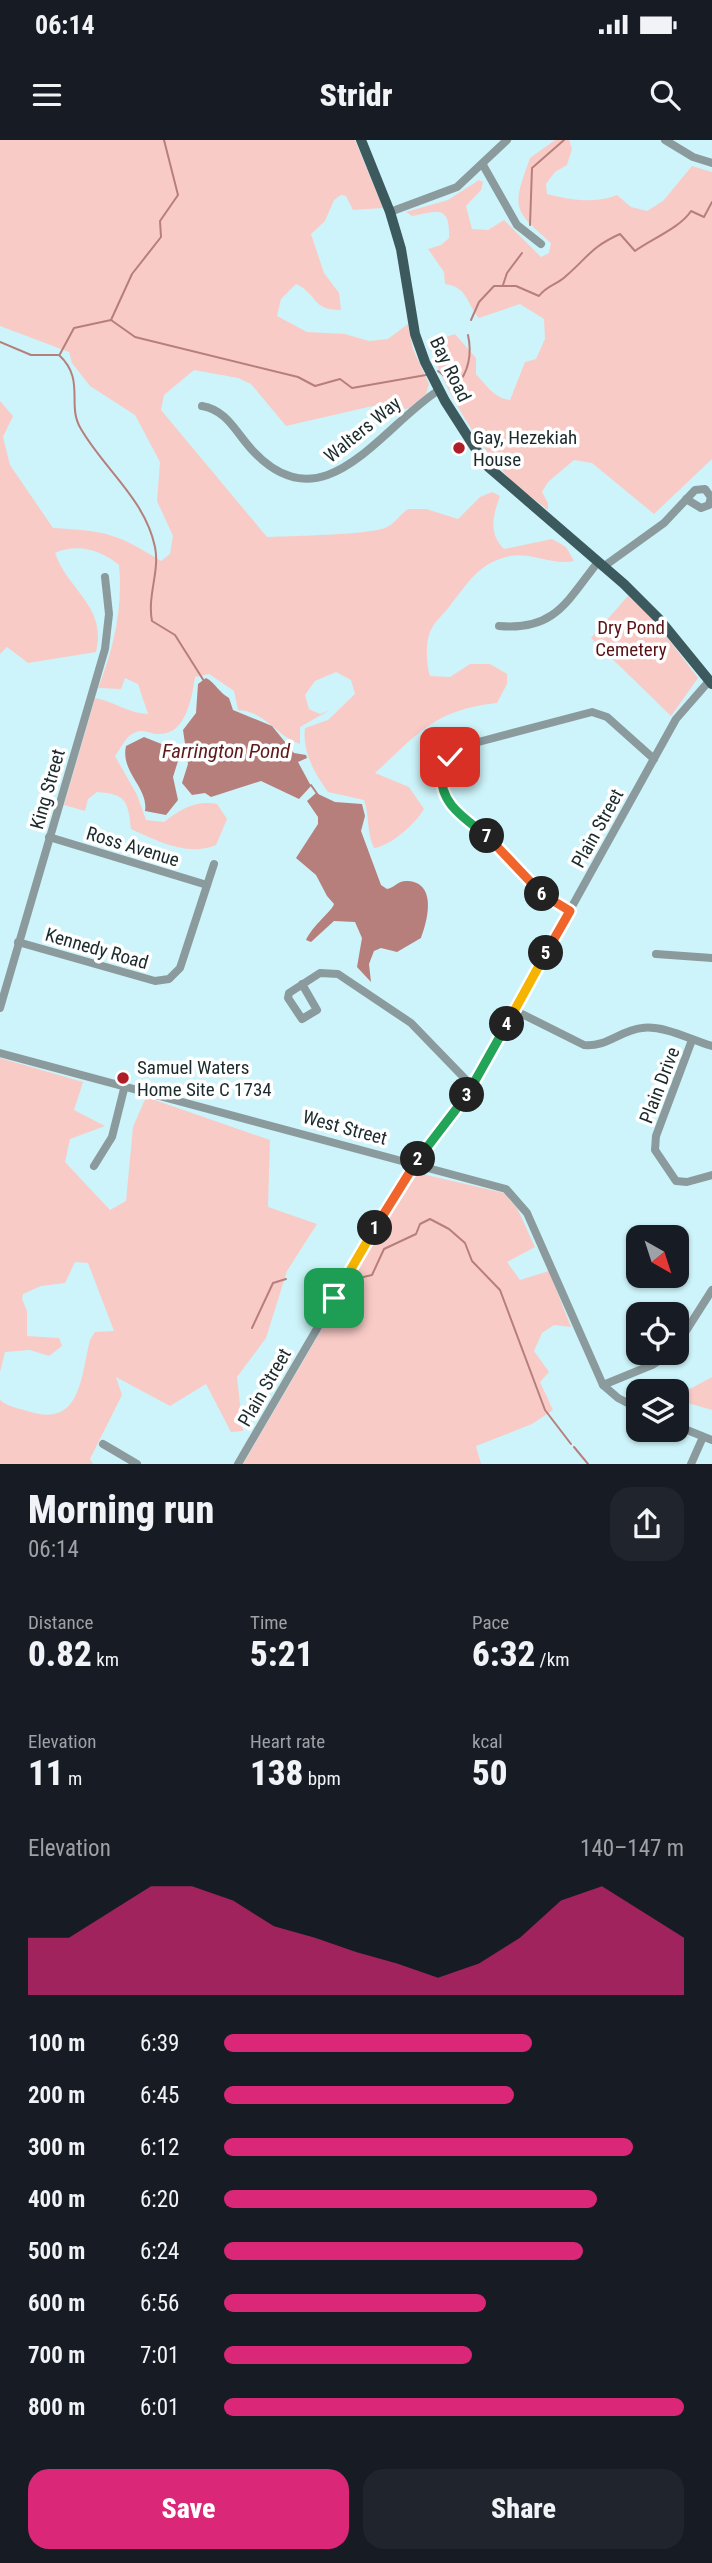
<!DOCTYPE html>
<html lang="en">
<head>
<meta charset="utf-8">
<style>
  body { margin:0; font-family:"Roboto Condensed",sans-serif; background:#20242c; color:#f1f3f6; height:100vh; display:flex; flex-direction:column; font-size:26px; white-space:nowrap }
  * { box-sizing:border-box; margin:0 }
  p { font-size:23px; color:#9ea1a6 }
  .icon { flex:none; width:38px; height:38px; fill:none; stroke:currentColor; stroke-width:2; stroke-linecap:round; stroke-linejoin:round }
  .map { position:relative; height:1324px; overflow:hidden }
  .sheet { display:flex; flex-direction:column; background:#171b24; flex:1 }
  .sheet>* { flex:none }
  .needle { width:46px; rotate:141deg }
  .tools { position:absolute; left:626px; top:1085px; display:grid; gap:14px }
  .tools a { display:grid; place-items:center; width:63px; height:63px; border-radius:14px; background:#171b24; box-shadow:0 2px 5px #0004; font-size:35px }
  .pin { position:absolute; display:grid; place-items:center; width:60px; height:60px; color:#fff; margin:-30px; border-radius:14px; box-shadow:0 4px 10px #0006 }
  .km { position:absolute; width:35px; height:35px; margin:-18px; border-radius:50%; background:#222; color:#fff; font-size:19px; line-height:35px; text-align:center }
  .round { display:grid; place-items:center; flex:none; width:74px; height:74px; border-radius:21px; background:#20242c }
  .overview { display:flex; align-items:center; justify-content:space-between; height:119px; padding:0 28px }
  h1 { font-size:38px; font-weight:800; line-height:52px }
  .stats { display:grid; grid-template-columns:repeat(3,1fr); gap:10px; height:119px; padding:7px 28px }
  .stats div { display:grid; align-content:center }
  .stats b { font-size:35px; font-weight:800 }
  .stats small { font-size:19px; font-weight:400 }
  .stats p { font-size:19px }
  .chart { height:196px; padding:14px 28px }
  .chart p { display:flex; justify-content:space-between }
  .chart svg { width:100%; height:126px; margin-top:7px; fill:#db2777; opacity:.7 }
  .button { display:flex; gap:14px; margin-top:auto; padding:14px 28px }
  .button a { flex:1; height:80px; border-radius:21px; background:#db2777; color:#fff; font-size:28px; font-weight:800; line-height:80px; text-align:center }
  .button a+a { background:#20242c; color:#f1f3f6 }
  ul { padding:0 28px; list-style:none; font-size:23px }
  li { display:grid; grid-template-columns:112px 84px 1fr; align-items:center; height:52px }
  li i { height:18px; border-radius:9px; background:#db2777 }
  .status { display:flex; justify-content:space-between; align-items:center; height:49px; padding:0 35px; background:#171b24; direction:ltr }
  .status svg { height:19px; fill:currentColor }
  header { display:flex; justify-content:space-between; align-items:center; height:91px; padding:0 28px; background:#171b24; font-size:32px; font-weight:800 }
  .map>svg:first-child { display:block }
</style>
</head>
<body>
<div class="status"><b>06:14</b><svg viewBox="0 0 49 12"><path d="M0 12V9h3v3zM5 12V6h3v6zM10 12V3h3v9zM15 12V0h3v12zM26 1h20v11H26zM47 4h2v5h-2z"/></svg></div>
<header><svg class="icon" aria-label="menu" viewBox="0 0 24 24"><path d="M4 6h16M4 12h16M4 18h16"/></svg>Stridr<svg class="icon" aria-label="search" viewBox="0 0 24 24"><circle cx="10" cy="10" r="6"/><path d="M15 15l6 6"/></svg></header>
<div class="map">
<svg width="712" height="1324" viewBox="0 0 712 1324">
  <rect width="100%" height="100%" fill="#cdf4fa"/>
  <g fill="#f9cbc7">
    <path d="M0,0h355l28,68 -30,2 -7,-14 -5,-1 -7,5 -9,21 -14,13 13,39 15,20 2,17c-30,0 -22,-15 -45,-26l-15,15 -4,17 30,16 38,2 24,7 19,-2 20,-15 5,25 16,35 -3,10 -17,14 -8,2 -24,-5 -91,21 -35,-42 -13,-6 -44,-8 -30,25 -3,15 106,127c23,-1 106,-2 120,-10 8,-4 14,-13 21,-18h18l32,10 22,-22 12,-5 8,4c-7,20 -12,37 4,53l48,-10 14,8 8,14c-20,5 -42,-9 -64,-5 -32,7 -42,27 -61,51 -5,7 -13,13 -17,21 -7,11 -6,36 -2,48l20,1 20,-13h20l17,10v10l-10,19c-63,7 -78,30 -122,70l34,14 15,22c-8,14 -33,37 -50,39 -8,-16 -4,-32 -10,-48l-36,-8c-14,-19 -26,-41 -23,-64l23,-8 27,-26 -4,-14 -15,-8 -21,9 -10,14 4,14 11,5 10,-4 -30,17v17c-24,-8 -35,-33 -62,-34l-4,-19 -25,-17 -14,3c-3,20 -9,58 -36,57 -10,0 -17,-7 -27,0 -7,4 -12,16 -17,22l22,39 9,25 18,2c17,-13 31,-22 53,-18l10,15 -11,26c-28,12 -59,-4 -85,-16 -3,-28 -5,-35 -34,-37l-9,7 -3,12 -21,-6 31,-107c20,4 33,15 53,16l-10,-30 -13,-6 -4,11 -23,-1c16,-39 25,-81 21,-123 -18,-15 -42,-22 -64,-12 14,39 52,53 41,99l-68,11 -21,-16 -7,7v-253l13,15 -10,21 7,28 43,63c53,3 63,5 108,33l9,-7 3,-18 -16,-35 3,-39 -25,-47 -45,-29 -18,-23 -3,-11 -69,-26z"/>
    <path d="M555,0h14l3,9 -5,16 -12,7 -9,12 1,10c23,6 48,10 70,1l14,12 16,4 16,-10 29,-35 20,6v287l-58,55 -62,-51 -18,-3 -26,22 -6,10 6,11v7c-12,-10 -28,-20 -38,-31 -35,-38 -64,-88 -82,-136l27,-9 21,24v16c11,12 18,24 34,26l15,-38 11,-3 9,-20 -1,-20 -24,-15 -41,14c-13,-15 -11,-31 -34,-34l-1,-12 -16,-23 13,-4 8,-7c1,-33 -10,-27 -37,-22l-6,-4 42,-12 31,-20 4,2 -2,8 -15,16 6,23 16,1 16,-10 37,37 8,-4 2,-10c-39,-34 -39,-35 -21,-85z"/>
    <polygon points="628,456 654,480 698,538 671,576 591,498"/>
    <path d="M0,918l83,24 -9,28 31,16 -35,13 -5,23 45,48 16,-9 7,-74 13,-30 124,43 -2,67 49,17 -30,47 -21,67 -29,39 6,54 -12,1 -25,-48 -36,22 -54,-29 6,18 -32,64 3,5h-93v-64c8,7 21,9 31,12 50,15 50,-36 59,-72l5,-8 19,-1 -26,-68 -13,-1 -10,21 -24,3 -18,8 -1,5 5,12v25l32,2 3,8 -13,10 -19,-6 -25,2 -5,20z"/>
    <polygon points="418,1033 504,1053 517,1068 535,1107 507,1122 520,1140 549,1131 571,1187 554,1185 542,1193 534,1211 549,1232 540,1242 553,1270 532,1284 476,1306 481,1324 243,1324 361,1122"/>
    <polygon points="712,1237 712,1270 677,1260 677,1256"/>
  </g>
  <g fill="#b77f7b">
    <path d="M206,538c10,5 12,14 23,20l4,12 39,16 22,27 12,2 1,3 -9,4 13,24 -12,13 -38,-18 -50,16 -6,-4 -13,2 -10,-12 6,-19 -5,-34 13,-17 2,-29z"/>
    <path d="M144,597l20,8 12,1 2,15 -5,16 5,23 -12,15 -21,-4c4,-23 -25,-39 -19,-65z"/>
    <path d="M316,653l19,9 27,2 3,12 -4,15 20,54 6,4c9,-2 11,-9 21,-8 29,2 20,39 13,57l-24,14 -16,-4 -7,3 -5,13 2,18 -14,-15 5,-29 -7,-16 -21,-1 -23,21 -5,-2c7,-15 26,-29 28,-36l-7,-8 -11,-21 -20,-17 22,-34v-7l-11,-16z"/>
  </g>
  <g fill="none" stroke-linecap="round" stroke-linejoin="round">
    <g stroke="#b77f7b" stroke-width="2">
      <polyline points="530,85 532,28 564,0"/>
      <polyline points="503,145 507,133 522,113"/>
      <polyline points="111,180 135,197 298,237 315,246 340,239 352,248 426,235"/>
      <path d="M471,180l8,-18 15,-16h22l23,10c8,-11 18,-11 27,-20 22,-19 25,-29 54,-42l15,17c17,-12 46,-24 56,-40l13,6 8,-15"/>
      <polyline points="0,202 31,215 58,215"/>
      <polyline points="60,214 74,188 111,180 132,134 161,97 160,81 178,55 164,0"/>
      <path d="M59,215c27,25 7,50 22,74 23,40 64,70 74,118 5,24 -8,49 -3,74l23,14 29,46"/>
      <path d="M438,231l18,14c13,-12 16,-32 12,-50"/>
      <polyline points="311,645 318,655"/>
      <polyline points="355,1139 372,1135 384,1109 416,1094 420,1084 430,1079 449,1089 465,1103 472,1121 500,1150 545,1270 571,1304"/>
      <polyline points="252,1188 273,1143 286,1139"/>
      <polyline points="574,1307 588,1324"/>
    </g>
    <g stroke="#8b9b9d" stroke-width="8">
      <polyline points="665,0 693,17 712,23"/>
      <polyline points="483,25 517,85 541,104"/>
      <polyline points="390,72 457,47 507,0"/>
      <path d="M202,266c25,4 34,27 51,45 71,76 128,-24 186,-61"/>
      <polyline points="603,427 664,383 695,350 705,349 711,357 709,365 701,368 686,359"/>
      <path d="M499,486c56,5 68,-25 99,-64"/>
      <polyline points="49,697 207,745"/>
      <polyline points="570,771 536,749 504,711 448,663 443,650 443,630 450,617 467,605 592,572 607,577 654,619"/>
      <polyline points="18,802 155,841 169,839 180,828 214,724"/>
      <polyline points="656,814 712,818"/>
      <polyline points="302,844 317,870 302,879 288,858 289,853 320,833 338,834 411,883 472,946"/>
      <polyline points="0,868 105,509 109,474 105,437"/>
      <path d="M514,870l70,35c21,3 37,-15 58,-17 22,-3 49,12 70,18"/>
      <polyline points="692,900 656,996 655,1010 676,1041 687,1042 712,1035"/>
      <polyline points="0,913 506,1049 527,1073 603,1245 618,1258 639,1269"/>
      <polyline points="94,1026 112,997 125,945"/>
      <polyline points="677,1205 712,1150"/>
      <polyline points="603,1245 652,1225 671,1213"/>
      <polyline points="677,1286 712,1300"/>
      <polyline points="103,1304 137,1324"/>
      <polyline points="238,1324 409,1031 469,952 676,579 709,541"/>
      <polyline points="691,1324 703,1297"/>
    </g>
    <polyline stroke="#3c595e" stroke-width="10" points="361,0 390,72 401,109 415,194 425,222 445,261 486,325 624,444 659,479 712,544"/>
  </g>
  <g fill="none" stroke-linecap="round" stroke-linejoin="round">
    <g stroke="#fff" stroke-width="14">
      <polyline id="split-1" points="334,1158 375,1088"/>
    </g>
    <g stroke="#fff" stroke-width="14">
      <polyline id="split-2" points="375,1088 418,1019"/>
    </g>
    <g stroke="#fff" stroke-width="14">
      <polyline id="split-3" points="418,1019 467,955"/>
    </g>
    <g stroke="#fff" stroke-width="14">
      <polyline id="split-4" points="467,955 507,884"/>
    </g>
    <g stroke="#fff" stroke-width="14">
      <polyline id="split-5" points="507,884 546,813"/>
    </g>
    <g stroke="#fff" stroke-width="14">
      <polyline id="split-6" points="542,754 570,771 546,813"/>
    </g>
    <g stroke="#fff" stroke-width="14">
      <polyline id="split-7" points="487,696 542,754"/>
    </g>
    <g stroke="#fff" stroke-width="14">
      <path id="split-8" d="M442,634c-3,30 24,45 45,62"/>
    </g>
    <g stroke="#fff" stroke-width="14">
      <polyline id="split-9" points="442,634 450,617"/>
    </g>
    <use href="#split-1" stroke="#f5b400" stroke-width="9"/>
    <use href="#split-2" stroke="#f0652b" stroke-width="9"/>
    <use href="#split-3" stroke="#22a559" stroke-width="9"/>
    <use href="#split-4" stroke="#22a559" stroke-width="9"/>
    <use href="#split-5" stroke="#f5b400" stroke-width="9"/>
    <use href="#split-6" stroke="#f0652b" stroke-width="9"/>
    <use href="#split-7" stroke="#f0652b" stroke-width="9"/>
    <use href="#split-8" stroke="#22a559" stroke-width="9"/>
    <use href="#split-9" stroke="#f5b400" stroke-width="9"/>
  </g>
  <g fill="#af1d28" stroke="#fff" stroke-width="2.5">
    <circle cx="459" cy="308" r="7"/>
    <circle cx="123" cy="938" r="7"/>
  </g>
  <g text-anchor="middle" stroke-width="7" stroke-linejoin="round" paint-order="stroke">
    <g font-size="19" fill="#1b2a2c" stroke="#fff">
      <text transform="translate(451 229) rotate(64)" y="7">Bay Road</text>
      <text transform="translate(362 289) rotate(-39)" y="7">Walters Way</text>
      <text transform="translate(47 649) rotate(-74)" y="7">King Street</text>
      <text transform="translate(597 688) rotate(-61)" y="7">Plain Street</text>
      <text transform="translate(133 706) rotate(17)" y="7">Ross Avenue</text>
      <text transform="translate(97 808) rotate(16)" y="7">Kennedy Road</text>
      <text transform="translate(659 945) rotate(-69)" y="7">Plain Drive</text>
      <text transform="translate(345 987) rotate(15)" y="7">West Street</text>
      <text transform="translate(264 1247) rotate(-60)" y="7">Plain Street</text>
    </g>
    <g font-size="19" fill="#1b2a2c" stroke="#fff" text-anchor="start">
      <text x="473" y="304">Gay, Hezekiah<tspan x="473" dy="22">House</tspan></text>
      <text x="137" y="934">Samuel Waters<tspan x="137" dy="22">Home Site C 1734</tspan></text>
    </g>
    <g font-size="19" fill="#581214" stroke="#fff">
      <text x="631" y="494">Dry Pond<tspan x="631" dy="22">Cemetery</tspan></text>
    </g>
    <g font-size="21" font-style="italic" fill="#601a1b" stroke="#fff">
      <text x="226" y="618">Farrington Pond</text>
    </g>
  </g>
</svg>
<div class="tools">
<a><svg class="needle" viewBox="-14 -14 28 28"><path d="M0-13l5 13h-10z" fill="#e53935"/><path d="M0 13l5-13h-10z" fill="#9ea1a6"/></svg></a>
<a><svg class="icon" aria-label="locate" viewBox="0 0 24 24"><circle cx="12" cy="12" r="6"/><path d="M12 2v4M12 18v4M2 12h4M18 12h4"/></svg></a>
<a><svg class="icon" aria-label="layers" viewBox="0 0 24 24"><path d="M12 4l9 5-9 5-9-5zM3 14l9 5 9-5"/></svg></a>
</div>
<div class="pin" style="left:334px;top:1158px;background:#1e9e55"><svg class="icon" aria-label="arrive" viewBox="0 0 24 24"><path d="M6 21V4h12l-3 4 3 4H6"/></svg></div>
<div class="pin" style="left:450px;top:617px;background:#d93025"><svg class="icon" aria-label="check" viewBox="0 0 24 24"><path d="M5 12l5 5 9-10"/></svg></div>
<b class="km" style="left:375px;top:1088px">1</b>
<b class="km" style="left:418px;top:1019px">2</b>
<b class="km" style="left:467px;top:955px">3</b>
<b class="km" style="left:507px;top:884px">4</b>
<b class="km" style="left:546px;top:813px">5</b>
<b class="km" style="left:542px;top:754px">6</b>
<b class="km" style="left:487px;top:696px">7</b>
</div>
<section class="sheet">
<div class="overview"><div><h1>Morning run</h1><p>06:14</p></div><a class="round"><svg class="icon" aria-label="share" viewBox="0 0 24 24"><path d="M12 15V3M7 8l5-5 5 5M5 13v7h14v-7"/></svg></a></div>
<div class="stats">
<div><p>Distance</p><b>0.82<small> km</small></b></div>
<div><p>Time</p><b>5:21</b></div>
<div><p>Pace</p><b>6:32<small> /km</small></b></div>
</div>
<div class="stats">
<div><p>Elevation</p><b>11<small> m</small></b></div>
<div><p>Heart rate</p><b>138<small> bpm</small></b></div>
<div><p>kcal</p><b>50</b></div>
</div>
<div class="chart"><p><span>Elevation</span>140–147 m</p>
<svg viewBox="0 0 160 44" preserveAspectRatio="none"><path d="M0 44V24L10 24L20 15L30 6L40 6L50 11L60 20L70 24L80 29L90 33L100 38L110 33L120 24L130 11L140 6L150 15L160 24V44z"/></svg>
</div>
<ul>
<li><b>100 m</b>6:39<i style="width:67%"></i></li>
<li><b>200 m</b>6:45<i style="width:63%"></i></li>
<li><b>300 m</b>6:12<i style="width:89%"></i></li>
<li><b>400 m</b>6:20<i style="width:81%"></i></li>
<li><b>500 m</b>6:24<i style="width:78%"></i></li>
<li><b>600 m</b>6:56<i style="width:57%"></i></li>
<li><b>700 m</b>7:01<i style="width:54%"></i></li>
<li><b>800 m</b>6:01<i style="width:100%"></i></li>
</ul>
<div class="button"><a>Save</a><a>Share</a></div>
</section>
</body>
</html>
